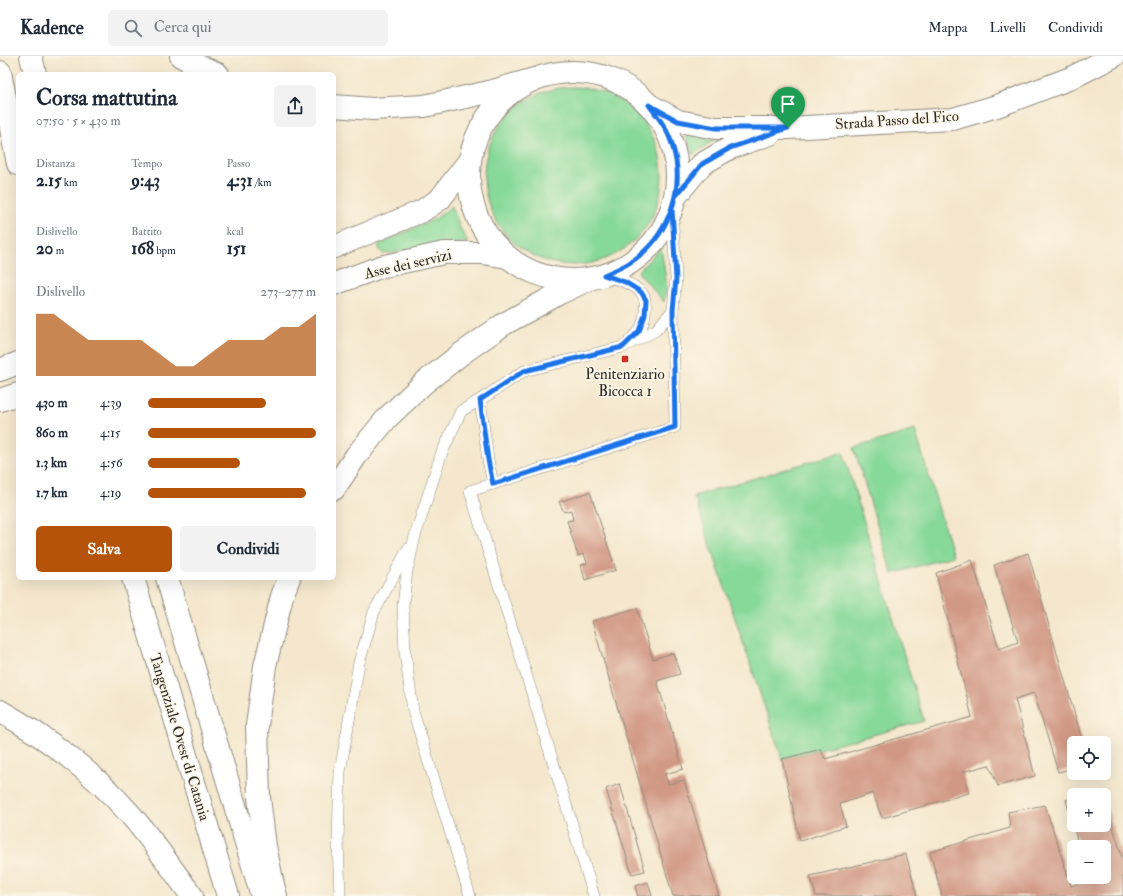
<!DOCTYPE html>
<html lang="it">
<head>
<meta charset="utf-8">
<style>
  body { margin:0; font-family:"IM FELL Double Pica",serif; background:#f2f2f3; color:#1f2937; height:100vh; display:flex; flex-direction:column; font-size:15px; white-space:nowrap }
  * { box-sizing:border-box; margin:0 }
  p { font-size:13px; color:#747a83 }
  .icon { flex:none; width:22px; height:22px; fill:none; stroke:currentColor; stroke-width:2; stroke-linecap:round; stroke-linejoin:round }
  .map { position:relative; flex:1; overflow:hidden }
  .details { position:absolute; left:16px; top:16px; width:320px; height:508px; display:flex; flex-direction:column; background:#fff; border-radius:6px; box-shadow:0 4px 16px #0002 }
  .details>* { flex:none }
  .controls { position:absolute; left:1067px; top:680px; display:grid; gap:8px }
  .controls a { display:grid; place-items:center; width:44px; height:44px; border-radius:6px; background:#fff; box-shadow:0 4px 16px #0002; font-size:20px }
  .pin { position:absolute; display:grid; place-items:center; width:34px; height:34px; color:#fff; margin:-41px -17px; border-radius:50% 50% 50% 0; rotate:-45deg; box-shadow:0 0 4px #0007 }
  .pin .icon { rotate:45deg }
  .round { display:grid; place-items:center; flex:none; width:42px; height:42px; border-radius:6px; background:#f2f2f3 }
  .overview { display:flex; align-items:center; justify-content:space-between; height:68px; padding:0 20px }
  h1 { font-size:22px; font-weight:700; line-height:30px }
  .metrics { display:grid; grid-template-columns:repeat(3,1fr); gap:6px; height:68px; padding:4px 20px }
  .metrics div { display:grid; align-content:center }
  .metrics b { font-size:17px; font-weight:700 }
  .metrics small { font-size:11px; font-weight:400 }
  .metrics p { font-size:11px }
  .chart { height:112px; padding:8px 20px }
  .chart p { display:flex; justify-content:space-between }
  .chart svg { width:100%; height:72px; margin-top:4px; fill:#b45309; opacity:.7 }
  .action { display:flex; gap:8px; margin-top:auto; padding:8px 20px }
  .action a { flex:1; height:46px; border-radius:6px; background:#b45309; color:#fff; font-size:16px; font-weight:700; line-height:46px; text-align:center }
  .action a+a { background:#f2f2f3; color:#1f2937 }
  ul { padding:0 20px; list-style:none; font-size:13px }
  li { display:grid; grid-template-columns:64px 48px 1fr; align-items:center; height:30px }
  li i { height:10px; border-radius:5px; background:#b45309 }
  header { display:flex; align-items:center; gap:24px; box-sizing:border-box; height:56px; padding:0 20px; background:#fff; border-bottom:1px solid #e0e1e3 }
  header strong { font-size:19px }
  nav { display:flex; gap:22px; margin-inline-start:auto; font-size:14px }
  .search { width:280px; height:36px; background:#f2f2f3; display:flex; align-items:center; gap:10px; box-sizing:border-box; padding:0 14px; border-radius:6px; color:#747a83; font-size:15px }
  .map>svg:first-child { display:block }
</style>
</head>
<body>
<header>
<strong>Kadence</strong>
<div class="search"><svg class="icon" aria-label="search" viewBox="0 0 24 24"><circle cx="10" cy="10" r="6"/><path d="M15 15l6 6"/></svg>Cerca qui</div>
<nav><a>Mappa</a><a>Livelli</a><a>Condividi</a></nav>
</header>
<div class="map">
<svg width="1123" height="840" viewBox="0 0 1123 840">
  <rect width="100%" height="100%" fill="#fcf5e5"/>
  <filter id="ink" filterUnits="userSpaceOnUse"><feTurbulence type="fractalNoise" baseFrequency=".025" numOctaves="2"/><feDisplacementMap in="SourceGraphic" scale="8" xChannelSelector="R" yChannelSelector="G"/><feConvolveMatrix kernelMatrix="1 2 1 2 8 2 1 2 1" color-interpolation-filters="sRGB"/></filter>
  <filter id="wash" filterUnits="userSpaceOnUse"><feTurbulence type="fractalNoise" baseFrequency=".012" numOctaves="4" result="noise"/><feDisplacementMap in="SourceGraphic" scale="16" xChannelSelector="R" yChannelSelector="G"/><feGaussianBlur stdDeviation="0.9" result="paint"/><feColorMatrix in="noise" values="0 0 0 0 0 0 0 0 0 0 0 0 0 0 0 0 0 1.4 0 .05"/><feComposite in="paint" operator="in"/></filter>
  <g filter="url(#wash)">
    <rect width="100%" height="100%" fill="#f4e7cd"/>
    <g fill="#87d999" stroke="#598262">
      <circle cx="573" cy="120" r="89"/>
      <polygon points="685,78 714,84 693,99"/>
      <polygon points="452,150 460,172 468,186 383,198 379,193 379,188 435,163"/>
      <polygon points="661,191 667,231 664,246 638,216"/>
      <polygon points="915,374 953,500 892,518 854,392"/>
      <polygon points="843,396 924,665 821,693 782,703 694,440"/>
    </g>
    <g id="blocks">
      <g fill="#d19985">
        <polygon points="590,436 616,514 585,524 581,509 587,507 584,498 578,500 567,465 573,464 571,454 564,456 559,446"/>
        <polygon points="1028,497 1083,687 1074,687 1074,712 1058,716 1034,637 1015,643 1035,720 998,730 989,709 962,716 969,737 882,762 873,737 840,748 846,770 800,785 782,703 821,693 825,703 972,661 936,517 972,504 999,593 1018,586 994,509"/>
        <polygon points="637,552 653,603 673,597 680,618 657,625 683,713 665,718 668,728 684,724 719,840 673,840 592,565"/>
        <polygon points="620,728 645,815 632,818 606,733"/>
        <polygon points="1103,735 1104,739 1089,739 1089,738"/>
        <polygon points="1104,741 1123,804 1123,840 942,840 930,796 1010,772 1008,756 1045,749 1071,830 1088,824 1087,821 1104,821 1104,791 1079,791 1066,744 1074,742 1074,769 1104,769"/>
        <polygon points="906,798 917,840 816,840 810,820"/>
        <polygon points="648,826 652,840 638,840 635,830"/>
      </g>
    </g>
  </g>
  <g filter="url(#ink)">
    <use href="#blocks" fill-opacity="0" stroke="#90897c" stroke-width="1"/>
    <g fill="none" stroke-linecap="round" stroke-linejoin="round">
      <g stroke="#90897c" stroke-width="12">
        <g id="service">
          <path d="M604,219c11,4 29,8 37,17 8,9 4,30 -2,39 -2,3 -6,6 -9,9"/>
          <polyline points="480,344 488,404 493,428"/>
          <polyline points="340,840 338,785 340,716 359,607 374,556 408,493"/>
          <polyline points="470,840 413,655 405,596 403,550 407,515 415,480 441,399 461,355 480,344 524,315 623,291 656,274 673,254 676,223 672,153"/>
          <polyline points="594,840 470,435 675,371 673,254"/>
        </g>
      </g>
      <g stroke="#90897c" stroke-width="24">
        <g id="minor">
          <polyline points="649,49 678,65 716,72 788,72 953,63 997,50 1071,22 1114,0"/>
          <polyline points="675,141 702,108 730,92 770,78"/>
        </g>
      </g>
      <g stroke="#90897c" stroke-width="24">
        <g id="primary">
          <circle cx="573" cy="120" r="104"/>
          <polyline points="334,191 422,155 440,143 469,105"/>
          <polyline points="334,228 380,211 444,197 482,197 508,201"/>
          <polyline points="0,314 18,307"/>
          <polyline points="0,344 18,338"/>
        </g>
      </g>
      <g stroke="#90897c" stroke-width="24">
        <g id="motorway">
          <polyline points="31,0 35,18"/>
          <polyline points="181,0 195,8 218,18"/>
          <polyline points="0,16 18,108"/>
          <polyline points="334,50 372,53 424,50 489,36 534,23"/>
          <polyline points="334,433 356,400 387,362 424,327 461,298 504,268 560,237 592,222"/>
          <polyline points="133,522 228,840"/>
          <polyline points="167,522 262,840"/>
          <path d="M0,655c46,26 94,62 129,102 23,26 42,55 63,83"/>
          <polyline points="276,840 273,829 265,790 259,742 257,670 265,610 282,540 289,522"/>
        </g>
      </g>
      <use href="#service" stroke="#fff" stroke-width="11"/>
      <use href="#minor" stroke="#fff" stroke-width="22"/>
      <use href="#primary" stroke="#fff" stroke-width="22"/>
      <use href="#motorway" stroke="#fff" stroke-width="22"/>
    </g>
  </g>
  <g fill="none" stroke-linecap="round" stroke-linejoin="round" filter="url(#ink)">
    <g stroke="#fff" stroke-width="8">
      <path id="route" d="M788,72h-72l-38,-7 -29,-16c10,13 20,26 24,43 12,38 -3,83 -34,108 -10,9 -23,14 -35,19l21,7 16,10 5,8 -1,15 -6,16 -16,16 -99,24 -44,29 8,60 5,24 182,-57 -2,-117 3,-31 -4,-70 3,-12 27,-33 28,-16 58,-20"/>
    </g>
    <use href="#route" stroke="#1a73e8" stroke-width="5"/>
  </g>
  <rect fill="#c8321e" stroke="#fcf5e5" stroke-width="1.5" x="621" y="299" width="8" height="8" rx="2"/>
  <g text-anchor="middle" stroke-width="3" stroke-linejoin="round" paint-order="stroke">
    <g font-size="15" fill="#2b2b2b" stroke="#fcf5e5">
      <text transform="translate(897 64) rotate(-4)" y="5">Strada Passo del Fico</text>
      <text transform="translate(408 208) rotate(-13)" y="5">Asse dei servizi</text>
      <text transform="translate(180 681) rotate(73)" y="5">Tangenziale Ovest di Catania</text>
    </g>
    <g font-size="15" fill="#2b2b2b" stroke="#fcf5e5">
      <text x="625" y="323">Penitenziario<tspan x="625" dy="17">Bicocca 1</tspan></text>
    </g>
  </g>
</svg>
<div class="controls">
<a><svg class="icon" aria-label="locate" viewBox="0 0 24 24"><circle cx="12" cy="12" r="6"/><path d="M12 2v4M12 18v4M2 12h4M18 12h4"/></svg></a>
<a>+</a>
<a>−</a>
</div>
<div class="pin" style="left:788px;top:72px;background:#1e9e55"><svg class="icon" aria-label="arrive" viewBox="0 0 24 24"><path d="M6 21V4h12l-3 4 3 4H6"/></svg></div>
<section class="details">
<div class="overview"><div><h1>Corsa mattutina</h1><p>07:50 · 5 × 430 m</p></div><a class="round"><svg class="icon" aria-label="share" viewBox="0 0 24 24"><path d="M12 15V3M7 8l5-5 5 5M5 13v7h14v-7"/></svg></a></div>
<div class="metrics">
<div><p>Distanza</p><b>2.15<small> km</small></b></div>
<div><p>Tempo</p><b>9:43</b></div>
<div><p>Passo</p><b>4:31<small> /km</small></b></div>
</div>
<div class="metrics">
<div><p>Dislivello</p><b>20<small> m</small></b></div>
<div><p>Battito</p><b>168<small> bpm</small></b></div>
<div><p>kcal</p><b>151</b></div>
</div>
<div class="chart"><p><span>Dislivello</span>273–277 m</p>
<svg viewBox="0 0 160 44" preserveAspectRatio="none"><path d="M0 44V6L10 6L20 14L30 22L40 22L50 22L60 22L70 30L80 38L90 38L100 30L110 22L120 22L130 22L140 14L150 14L160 6V44z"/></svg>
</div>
<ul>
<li><b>430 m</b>4:39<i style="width:70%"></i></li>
<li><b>860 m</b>4:15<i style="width:100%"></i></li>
<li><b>1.3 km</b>4:56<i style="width:55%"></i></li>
<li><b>1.7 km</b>4:19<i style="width:94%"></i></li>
</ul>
<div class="action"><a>Salva</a><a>Condividi</a></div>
</section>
</div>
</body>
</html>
